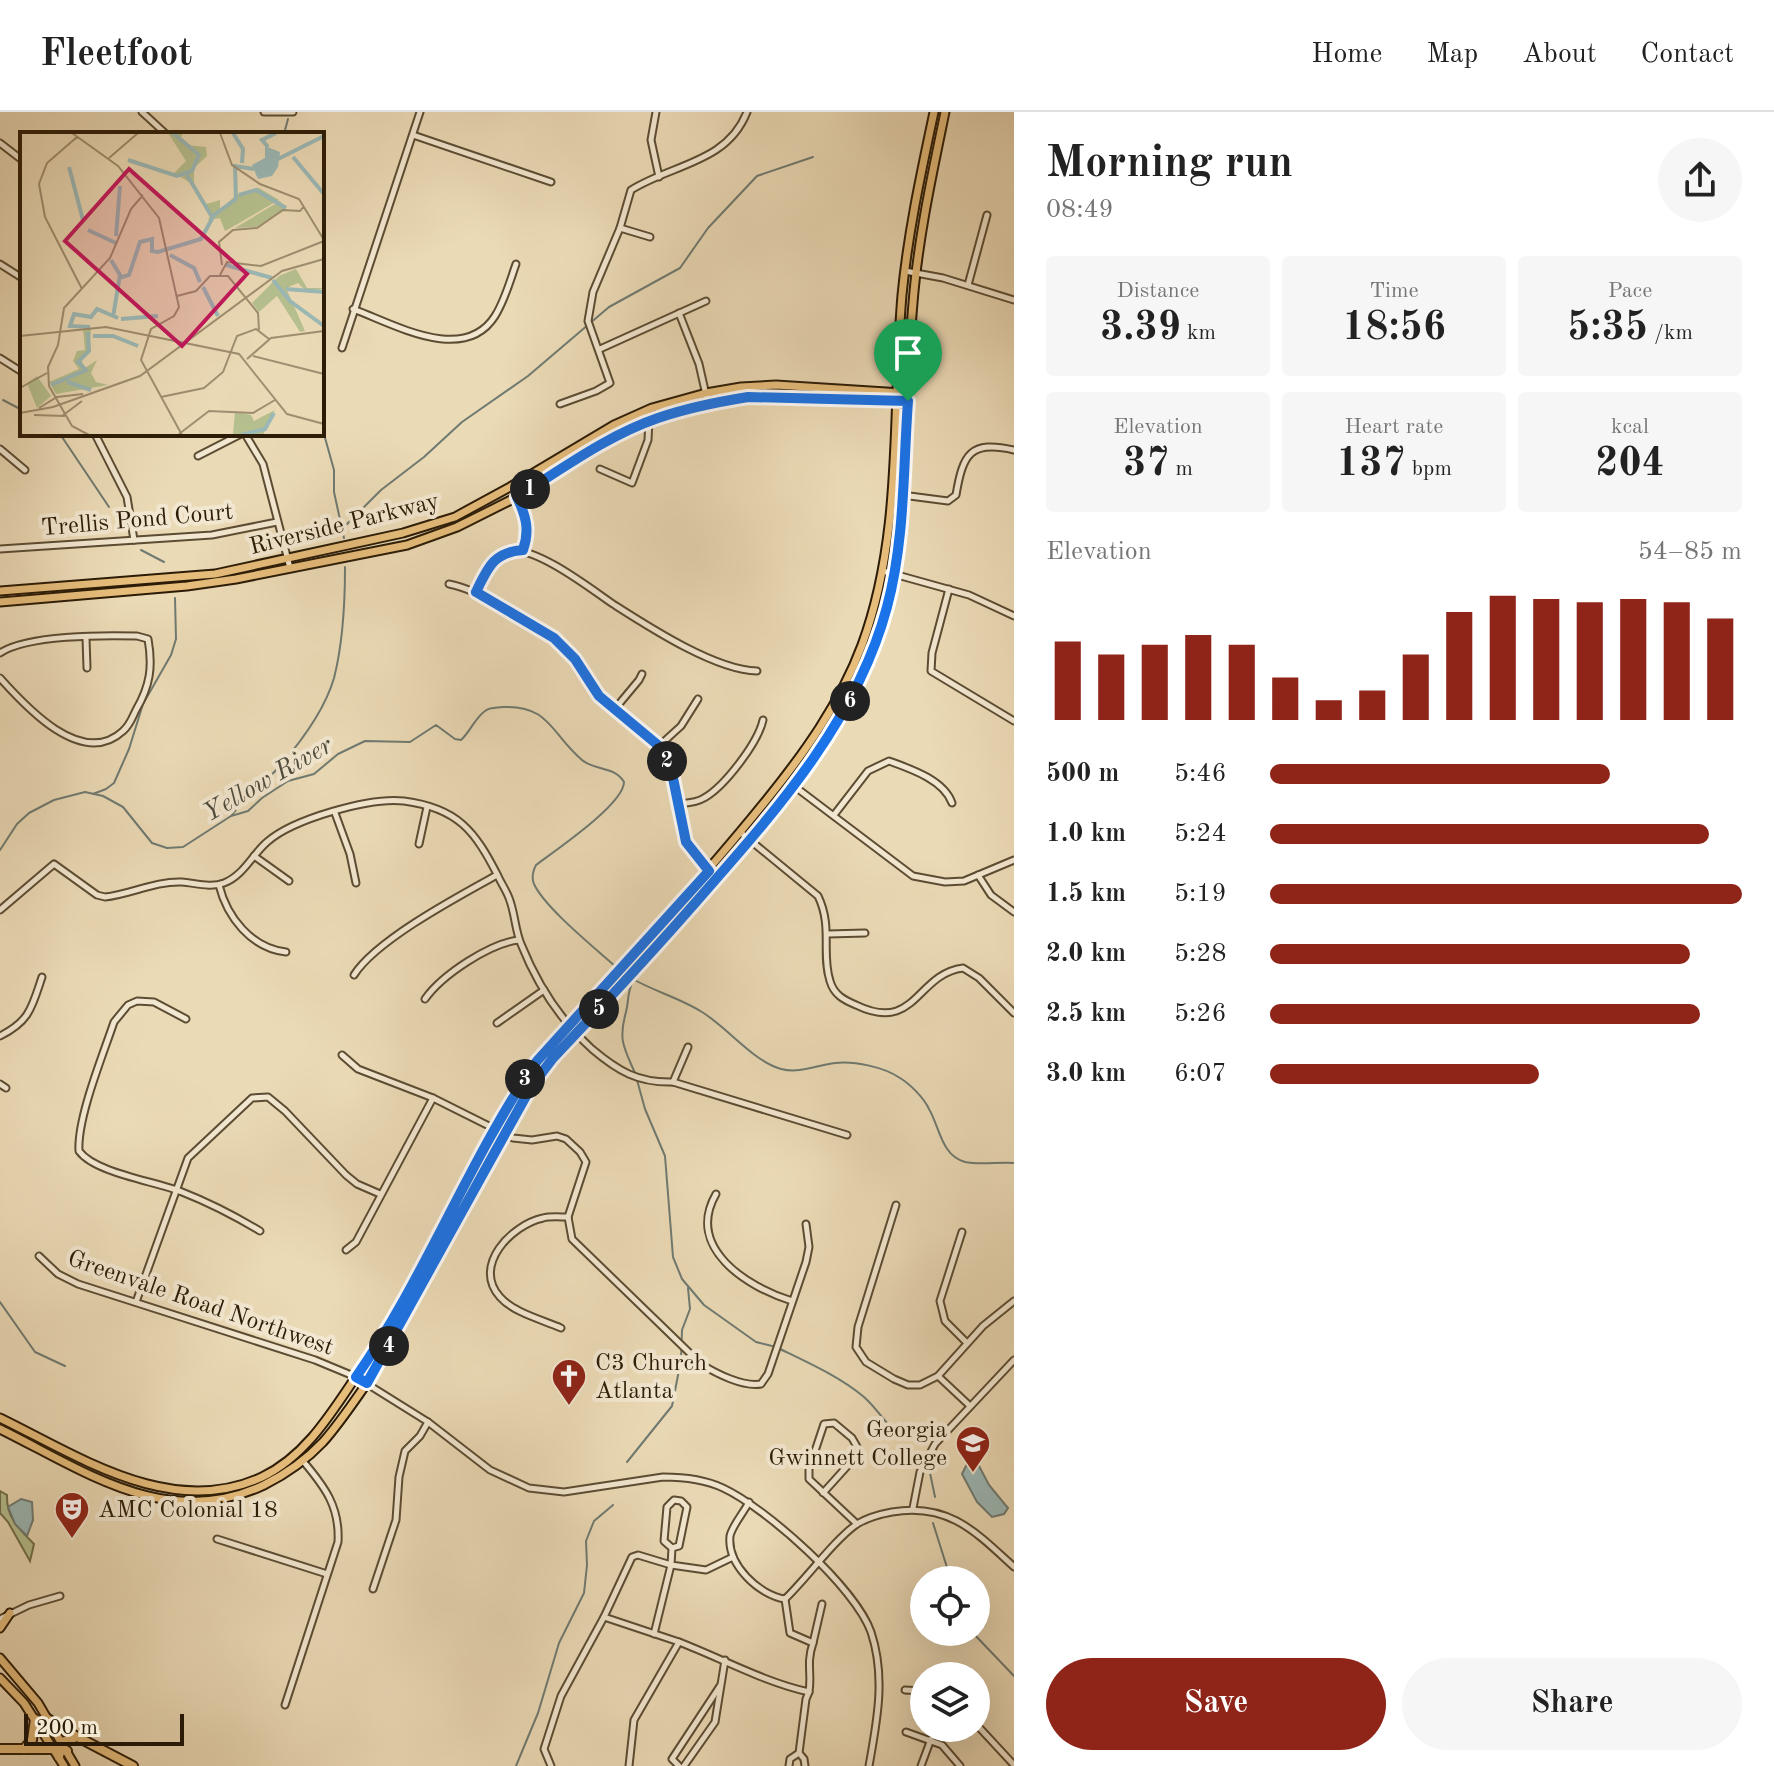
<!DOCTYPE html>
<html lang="en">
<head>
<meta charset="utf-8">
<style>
  body { margin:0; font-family:"Old Standard TT",serif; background:#f6f6f6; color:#222; height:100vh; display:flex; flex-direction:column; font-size:30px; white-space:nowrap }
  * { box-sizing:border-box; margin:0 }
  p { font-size:26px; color:#767676 }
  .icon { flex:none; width:44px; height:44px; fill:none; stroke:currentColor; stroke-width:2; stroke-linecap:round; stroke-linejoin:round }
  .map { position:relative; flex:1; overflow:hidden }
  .sheet { display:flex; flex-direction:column; background:#fff; width:760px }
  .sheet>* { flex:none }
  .fabs { position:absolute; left:910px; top:1454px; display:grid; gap:16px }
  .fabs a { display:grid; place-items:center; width:80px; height:80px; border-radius:50%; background:#fff; box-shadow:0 8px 32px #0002; font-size:40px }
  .scale { position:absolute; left:24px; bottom:20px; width:160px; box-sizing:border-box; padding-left:8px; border:4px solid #2c1c07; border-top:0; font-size:22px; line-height:28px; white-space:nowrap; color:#2c1c07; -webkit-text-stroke:6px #f2e7d0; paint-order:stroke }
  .pin { position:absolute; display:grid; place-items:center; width:68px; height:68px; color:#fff; margin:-82px -34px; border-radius:50% 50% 50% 0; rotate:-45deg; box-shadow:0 0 8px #0007 }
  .pin .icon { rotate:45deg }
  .km { position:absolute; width:40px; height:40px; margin:-20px; border-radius:50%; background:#222; color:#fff; font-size:22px; line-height:40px; text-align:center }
  .round { display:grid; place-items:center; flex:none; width:84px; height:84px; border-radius:42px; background:#f6f6f6 }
  .head { display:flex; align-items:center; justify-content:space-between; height:136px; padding:0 32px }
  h1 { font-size:44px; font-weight:800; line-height:60px }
  .metrics { display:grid; grid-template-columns:repeat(3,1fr); gap:12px; height:136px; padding:8px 32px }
  .metrics div { display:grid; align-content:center; border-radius:8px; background:#f6f6f6; text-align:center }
  .metrics b { font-size:40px; font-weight:800 }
  .metrics small { font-size:22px; font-weight:400 }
  .metrics p { font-size:22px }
  .chart { height:224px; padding:16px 32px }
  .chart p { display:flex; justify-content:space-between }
  .chart svg { width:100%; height:144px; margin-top:8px; stroke:#8f2418; stroke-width:6 }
  .primary-button { display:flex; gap:16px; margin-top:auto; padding:16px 32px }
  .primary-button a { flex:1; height:92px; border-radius:48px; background:#8f2418; color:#fff; font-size:32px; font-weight:800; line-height:92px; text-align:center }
  .primary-button a+a { background:#f6f6f6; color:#222 }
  ul { padding:0 32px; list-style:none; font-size:26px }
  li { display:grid; grid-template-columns:128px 96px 1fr; align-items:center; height:60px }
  li i { height:20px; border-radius:10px; background:#8f2418 }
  header { display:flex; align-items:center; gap:48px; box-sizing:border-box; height:112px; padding:0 40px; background:#fff; border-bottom:2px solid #e0e0e0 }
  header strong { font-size:38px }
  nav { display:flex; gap:44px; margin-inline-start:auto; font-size:28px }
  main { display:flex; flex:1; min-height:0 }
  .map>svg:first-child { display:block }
</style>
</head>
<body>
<header>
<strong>Fleetfoot</strong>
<nav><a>Home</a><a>Map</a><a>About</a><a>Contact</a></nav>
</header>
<main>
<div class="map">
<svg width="1014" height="1654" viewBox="0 0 1014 1654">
  <rect width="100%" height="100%" fill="#ebdab6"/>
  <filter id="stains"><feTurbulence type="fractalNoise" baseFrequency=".0025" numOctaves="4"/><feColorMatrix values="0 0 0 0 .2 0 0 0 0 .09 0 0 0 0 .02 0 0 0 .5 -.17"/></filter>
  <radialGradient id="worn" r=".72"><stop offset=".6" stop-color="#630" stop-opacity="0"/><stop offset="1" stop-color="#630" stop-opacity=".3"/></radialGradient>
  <path fill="#b6c08f" stroke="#716e4b" stroke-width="2" d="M0,1379l7,4c-1,22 12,34 27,49l-4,17 -22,-39 -8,-9z"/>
  <g fill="#9bb9b7" stroke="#6f7a71" stroke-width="2">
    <polygon points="971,1344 977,1350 989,1373 1008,1396 1004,1402 992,1405 977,1390 962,1362"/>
    <polygon points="21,1387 32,1390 33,1408 27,1424 15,1412 8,1395"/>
  </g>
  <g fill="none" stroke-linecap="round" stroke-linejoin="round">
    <g stroke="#6f7a71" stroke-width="2">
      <polyline points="284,22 288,7"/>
      <polyline points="3,288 22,298"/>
      <polyline points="322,315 334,358 334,380 344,426"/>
      <polyline points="60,322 109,395"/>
      <polyline points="343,416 381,378 424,345 462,310 528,264 609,195 680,156 708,116 757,64 813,45"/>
      <polyline points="141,438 164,450"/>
      <polyline points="93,682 106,677 114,671 129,637 143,592 171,543 176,527 175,486"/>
      <path d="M232,703c13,-19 32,-31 47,-48 21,-24 46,-58 55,-89 9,-35 11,-75 11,-111"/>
      <path d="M0,738l17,-26 12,-11 25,-13 31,-8 18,4 20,11 29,36 15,5 16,-1 48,-31 17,-5 14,-13 26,-17 26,-7 24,-20 27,-13 45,1 26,-17 19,14 6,1c9,-8 14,-22 24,-29 5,-4 11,-3 18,-4 47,-2 48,27 79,53 13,11 33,6 42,22 0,22 -68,68 -88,83 -3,6 -5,12 -2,19 11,24 61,64 82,83"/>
      <path d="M631,866c22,13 49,20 71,34 26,16 51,49 79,57 19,5 36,-4 54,-6 20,-2 49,4 65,15 10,6 24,20 29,31 11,19 12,46 36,53 13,3 34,0 49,1"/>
      <path d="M633,869c-6,11 -4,20 -7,31 -8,28 -2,36 9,61"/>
      <polyline points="637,968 645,997 665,1044 673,1145 682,1167 704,1193 756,1230 772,1234"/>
      <polyline points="0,1190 35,1240 65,1254"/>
      <path d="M780,1237c29,14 60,28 84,48 19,17 22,33 47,42"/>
      <polyline points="627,1350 672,1294 681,1248 682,1218 690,1197 688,1176"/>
      <polyline points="930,1361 935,1385"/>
      <polyline points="933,1411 951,1468"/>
      <polyline points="972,1520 1014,1564"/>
      <polyline points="516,1654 538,1601 559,1531 584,1481 587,1453 586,1429 594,1409 613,1393"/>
    </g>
    <g stroke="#5c4c33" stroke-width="9">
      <g id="minor">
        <polyline points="142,0 166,22"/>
        <polyline points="264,0 293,0"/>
        <polyline points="656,0 651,28 659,65"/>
        <polyline points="413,23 551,70"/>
        <polyline points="0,31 22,48"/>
        <polyline points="620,116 650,125"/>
        <polyline points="0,152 22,166"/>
        <polyline points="905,159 943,166 1014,188"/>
        <polyline points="968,173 987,103"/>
        <path d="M353,197c41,15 111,56 142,7 10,-16 15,-35 21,-52"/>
        <polyline points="679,201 699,252 706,283"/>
        <polyline points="342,236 420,0"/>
        <polyline points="600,237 706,189"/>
        <polyline points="0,246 22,260"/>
        <path d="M560,292l36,-13 14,-8 -22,-62 5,-29 27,-64 11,-38c41,-26 96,-27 116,-78"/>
        <polyline points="95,322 127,385 134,428"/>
        <polyline points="245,322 263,352 290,456"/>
        <polyline points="0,337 25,358"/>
        <polyline points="198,344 241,322"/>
        <polyline points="600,357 632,371 648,328 649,309"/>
        <path d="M902,383l46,6 8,-6c7,-41 14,-55 58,-45"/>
        <path d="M517,385c9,20 13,33 6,53"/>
        <polyline points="0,437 212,423 277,410"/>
        <polyline points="883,459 969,483 1014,504"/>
        <path d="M449,472c28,5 97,44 117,65 18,18 26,40 46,58 20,19 44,30 56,56 18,41 3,73 40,107"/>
        <polyline points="949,477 932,541 931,559 1014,609"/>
        <path d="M476,480c8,-15 16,-38 35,-41 26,-4 80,38 102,53 36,23 102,66 144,67"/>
        <polyline points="86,526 87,556"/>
        <path d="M0,541c27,-18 103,-18 137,-17l11,3c5,28 2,47 -12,71 -4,8 -6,15 -13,21 -41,38 -98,-25 -123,-53"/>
        <polyline points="614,598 639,568 642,562"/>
        <polyline points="659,634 681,614 698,587"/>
        <polyline points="794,674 913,764 945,770 964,769 1014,748"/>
        <path d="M678,692c9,-1 18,-1 26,-6 20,-11 54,-55 59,-78"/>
        <polyline points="335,701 350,742 356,771"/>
        <path d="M834,703l34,-44 21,-10c22,8 55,19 63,42"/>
        <path d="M740,720l78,64c15,31 3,57 12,85 4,14 14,19 26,24 60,29 60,-31 107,-37l16,10 35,35"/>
        <polyline points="419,732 427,695"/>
        <polyline points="254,744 289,769"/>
        <polyline points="978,763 991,783 1014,800"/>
        <path d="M219,773c8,32 32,63 67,67"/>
        <path d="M0,798l54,-46 43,31 8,2c26,-3 50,-16 77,-15 13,1 29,6 42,1 20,-8 28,-28 43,-41 26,-23 103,-45 137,-41 54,7 71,30 94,75 3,7 8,14 11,22 6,15 6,32 12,46 16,40 39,76 71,105 26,22 46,34 81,33l174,53"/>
        <polyline points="828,822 865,821"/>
        <path d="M354,863c22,-35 105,-79 143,-100"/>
        <path d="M425,887c17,-24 65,-56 94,-59"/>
        <path d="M186,907l-32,-17 -17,-1 -9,4 -14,17c-11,33 -37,96 -35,129 16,22 75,30 103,41 28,11 53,24 78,39"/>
        <polyline points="497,911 544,878"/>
        <path d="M0,924c30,-15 32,-29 42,-59"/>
        <path d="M342,943l16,14 75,29 80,40 19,2 25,-4 9,3 14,13 6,10 -18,55 4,22 129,125c16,10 42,23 60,20l7,-10 38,-112 3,-15 -3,-23"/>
        <polyline points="673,970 688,935"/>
        <polyline points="0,972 6,976"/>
        <path d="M716,1082c-31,54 31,93 76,107"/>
        <polyline points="896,1093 858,1215 856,1235 866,1250 894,1267 908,1273 920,1273 938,1264 983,1214 1014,1189"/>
        <polyline points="962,1120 940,1189 945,1209 967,1231"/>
        <polyline points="346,1138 356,1130 433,986"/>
        <path d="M39,1144l19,18 20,10 237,76 41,17 72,45 62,48 39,18 35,4 99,-15c21,0 41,2 60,11 43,20 132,99 148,144 15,45 6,89 -2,134"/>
        <polyline points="136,1190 188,1046 252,986 268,985 285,999 346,1063 357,1072 380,1082"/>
        <path d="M561,1216c-18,-8 -47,-15 -61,-31 -28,-31 11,-72 43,-79 7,-2 17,-1 25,-1"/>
        <polyline points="938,1264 970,1294"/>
        <polyline points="823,1381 860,1340 852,1326 834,1311 824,1312 809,1357 809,1367 857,1412"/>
        <path d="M749,1390c-5,10 -17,24 -19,34 -3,29 29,59 55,63 22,-21 49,-59 72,-75 10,-6 24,-10 35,-12 56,-10 84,20 122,55"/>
        <polyline points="913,1396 920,1360 935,1332 1014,1248"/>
        <polyline points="217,1427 327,1462"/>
        <polyline points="672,1436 664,1429 667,1395 674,1388 681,1389 687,1395 679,1434 672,1436 671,1453 706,1458 733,1445"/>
        <polyline points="373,1477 396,1408 399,1365 405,1339 420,1324 428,1310"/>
        <polyline points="785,1487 790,1521 813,1531 822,1492"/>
        <polyline points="604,1505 679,1530 634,1608 629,1654"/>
        <polyline points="0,1507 29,1493 60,1484"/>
        <path d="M679,1530c44,17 85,40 130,50 3,-19 -3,-28 4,-49"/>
        <polyline points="905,1578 924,1579"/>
        <path d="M285,1593l53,-163c2,-35 -13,-55 -35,-81"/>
        <polyline points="976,1612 1014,1653"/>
        <polyline points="906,1620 942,1633 960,1654"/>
        <polyline points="551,1654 544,1637 561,1584 604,1505 632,1445 638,1443 671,1453 654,1522"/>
        <polyline points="679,1654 672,1647 720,1574"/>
        <polyline points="684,1654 715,1610 725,1548"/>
        <polyline points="789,1654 790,1647 799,1641"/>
        <polyline points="805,1654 804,1647 799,1641 806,1587 809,1580"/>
        <polyline points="921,1654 931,1627"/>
      </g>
    </g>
    <g stroke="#2c1c07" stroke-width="11">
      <g id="major">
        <polyline points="0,479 215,462 403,421 455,405 510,375 614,313 652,296 706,281 741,275 776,273 902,281"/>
        <polyline points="0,490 187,474 236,467 407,433 457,415 517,385 607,330 655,306 708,291 748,285 901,289"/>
        <path d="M0,1306c80,39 171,101 262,59 40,-19 65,-57 89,-93 25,-35 48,-72 69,-111 26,-49 48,-101 76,-149 37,-63 86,-112 134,-166 46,-51 91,-102 134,-155 39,-48 76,-99 98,-158 41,-111 30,-233 40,-350 6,-62 19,-122 32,-183"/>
        <path d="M0,1317c85,42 167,102 264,56 22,-11 42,-25 59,-43 16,-18 30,-39 44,-59l164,-296 22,-29c33,-33 63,-69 94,-102 99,-106 222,-235 248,-381 6,-34 7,-69 8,-103 3,-56 5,-113 10,-169 5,-64 19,-128 32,-191"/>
        <polyline points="0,1516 10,1501"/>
        <polyline points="0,1546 38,1591 75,1654"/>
        <polyline points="0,1566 24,1591 64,1654"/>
      </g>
    </g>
    <g stroke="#2c1c07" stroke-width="12">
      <g id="highway">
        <polyline points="48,1607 70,1621 133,1654"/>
        <polyline points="0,1637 57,1637 67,1639"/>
        <polyline points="24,1637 32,1628 35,1607"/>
        <polyline points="59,1645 62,1630 77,1625"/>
      </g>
    </g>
    <use href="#minor" stroke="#f2e7d0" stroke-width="5"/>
    <use href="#major" stroke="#e6bd7b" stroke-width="7"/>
    <use href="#highway" stroke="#e6bd7b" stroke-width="8"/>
  </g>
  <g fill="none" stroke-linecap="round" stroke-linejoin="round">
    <g stroke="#fff" stroke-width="16">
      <path id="route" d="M748,285l160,4c-5,69 -3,139 -21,206 -29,109 -105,197 -178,280 -50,58 -103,115 -156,171l-22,29 -164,296 -11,-6c70,-100 112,-216 181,-316l172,-190 -23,-29 -13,-64 -14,-32 -60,-50 -24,-37 -21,-21 -78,-46c12,-25 18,-40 47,-42 7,-20 3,-34 -6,-53 45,-28 91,-62 141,-79 29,-10 59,-16 90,-21z"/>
    </g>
    <use href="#route" stroke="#1a73e8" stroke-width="10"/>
  </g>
  <defs>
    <g id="church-pin" transform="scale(1.8)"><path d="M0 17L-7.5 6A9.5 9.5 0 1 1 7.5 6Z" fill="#8f2418" stroke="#f2e7d0"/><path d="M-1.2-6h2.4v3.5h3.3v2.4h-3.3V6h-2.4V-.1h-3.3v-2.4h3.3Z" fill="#fff"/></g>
    <g id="university-pin" transform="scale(1.8)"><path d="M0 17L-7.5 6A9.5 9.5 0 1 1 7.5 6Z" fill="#8f2418" stroke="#f2e7d0"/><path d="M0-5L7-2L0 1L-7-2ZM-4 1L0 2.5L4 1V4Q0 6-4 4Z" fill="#fff"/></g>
    <g id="theatre-pin" transform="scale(1.8)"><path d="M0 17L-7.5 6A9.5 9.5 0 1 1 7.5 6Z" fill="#8f2418" stroke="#f2e7d0"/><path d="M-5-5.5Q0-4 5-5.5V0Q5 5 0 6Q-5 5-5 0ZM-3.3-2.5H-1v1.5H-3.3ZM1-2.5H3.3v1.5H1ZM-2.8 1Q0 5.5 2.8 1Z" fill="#fff"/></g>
  </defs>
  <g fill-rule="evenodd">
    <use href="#church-pin" x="569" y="1264"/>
    <use href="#university-pin" x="973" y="1331"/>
    <use href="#theatre-pin" x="72" y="1397"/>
  </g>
  <g text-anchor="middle" stroke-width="8" stroke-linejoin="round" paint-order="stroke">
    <g font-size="24" fill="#2c1c07" stroke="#f2e7d0">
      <text transform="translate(137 407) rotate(-5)" y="8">Trellis Pond Court</text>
      <text transform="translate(344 411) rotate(-14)" y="8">Riverside Parkway</text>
      <text transform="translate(201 1190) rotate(19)" y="8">Greenvale Road Northwest</text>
    </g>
    <g font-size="24" fill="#2c1c07" stroke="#f2e7d0" text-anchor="start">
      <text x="595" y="1258">C3 Church<tspan x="595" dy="28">Atlanta</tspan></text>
      <text x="947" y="1325" text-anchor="end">Georgia<tspan x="947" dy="28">Gwinnett College</tspan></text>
      <text x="98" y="1405">AMC Colonial 18</text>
    </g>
    <g font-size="26" font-style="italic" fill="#4d4b3c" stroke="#f2e7d0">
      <text transform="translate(267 666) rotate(-30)" y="9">Yellow River</text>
    </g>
  </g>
  <g transform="translate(20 20)">
    <rect width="304" height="304" fill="#ebdab6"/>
    <path d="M148,1h15l-3,6 6,6 20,2 1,9 -13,12v17l-20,-12 12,-12zM239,56l20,12 -54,31 -5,-13 -12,2 3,-6 -8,-9 17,-5v10l16,-15zM260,69l5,8 -28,18 -22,1zM276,137l11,19h17l-16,5 -10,-10 -12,5 19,43 -5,1 -23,-36 -18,16 -7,-9 27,-27zM63,197h8l-2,24 -8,6 4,9 12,-8 -6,13 5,9 12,3 -52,9 -7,-12 30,-13 -6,-8 4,-10 8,-1zM17,244l14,20 -14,12 -10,-25zM255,278l-12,25 -30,-1 2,-22 16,3 3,6z" fill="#b6c08f"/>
    <path d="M245,14l15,6 -2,15 -6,9 -14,3 -6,-14 13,-7z" fill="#9bb9b7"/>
    <path fill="none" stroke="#9bb9b7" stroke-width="4" d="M213,1l10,16 -1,14M248,15l-6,-7 14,-7M273,25l31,37M258,27l46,-23M108,28l49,16 15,-5 7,-16 -26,-22M49,35l14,53M167,43l25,42M219,63l17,-5 30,18M68,98l28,13M96,104l4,-50M150,123l24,13 6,14M91,128l9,15 -7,42M206,133l46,13M99,146l10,-3 11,-33 12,-3v12l6,1 43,-13 13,-24 22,-16 -1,-33 19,3M253,148l17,21 34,25M183,155l15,29M266,157l38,3M101,187l37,-3M70,195l-20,-1 4,-12 17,3 6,-8 21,9M73,204h20l25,10M47,250l24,8M31,253l35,-15 -8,-8 11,-11 -1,-19M221,303l24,-6 9,-16"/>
    <path fill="none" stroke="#9f8e70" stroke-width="2" d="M52,1l46,33 41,52 20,89 -5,9 -23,13 -10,31 41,75M200,1l12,32 28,19 39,15 25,41M57,5l-30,26 -8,21 6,33 37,72M89,26l29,-25M202,133l-3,-23 14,-12 24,-2 26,-18 17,1 4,-5M200,143l7,-13 34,4 63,-25M157,164l19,-5 14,-15h18l30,37 1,17M0,204l86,-9 133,27 48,60 37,10M233,224l71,18M227,227l24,-21 53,-7M0,256l27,-15M141,265l43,-9 19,-16 14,-36 19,-7 13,10M19,276l18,-11 26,-3M0,281l33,-6 87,-31 142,-105 42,-12M14,283l31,1M42,284l20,-15M159,302l30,-23 44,2 22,-13M69,303l-17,-9 -23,-40 -1,-19 10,-22 6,-37 46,-50 21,-49 12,-14"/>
    <path fill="#c2185b" fill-opacity="0.15" stroke="#c2185b" stroke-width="4" d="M109,37l118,105 -65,72 -117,-105z"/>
    <rect width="304" height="304" fill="none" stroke="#2c1c07" stroke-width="4"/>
  </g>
  <rect width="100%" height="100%" filter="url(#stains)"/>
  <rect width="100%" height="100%" fill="url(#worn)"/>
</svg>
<div class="fabs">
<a><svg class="icon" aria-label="locate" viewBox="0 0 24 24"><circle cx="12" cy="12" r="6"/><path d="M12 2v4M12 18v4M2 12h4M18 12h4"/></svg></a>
<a><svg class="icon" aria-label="layers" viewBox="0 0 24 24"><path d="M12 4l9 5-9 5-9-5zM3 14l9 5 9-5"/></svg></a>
</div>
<div class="scale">200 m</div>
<div class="pin" style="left:908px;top:289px;background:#1e9e55"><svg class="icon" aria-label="arrive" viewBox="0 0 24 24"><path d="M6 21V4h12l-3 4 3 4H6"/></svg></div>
<b class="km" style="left:530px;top:377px">1</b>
<b class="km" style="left:667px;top:649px">2</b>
<b class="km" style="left:525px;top:967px">3</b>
<b class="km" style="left:389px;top:1234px">4</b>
<b class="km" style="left:599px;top:897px">5</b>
<b class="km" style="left:850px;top:589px">6</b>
</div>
<section class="sheet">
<div class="head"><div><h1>Morning run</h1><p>08:49</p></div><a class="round"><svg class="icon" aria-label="share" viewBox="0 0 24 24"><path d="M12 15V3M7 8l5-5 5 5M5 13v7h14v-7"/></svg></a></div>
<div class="metrics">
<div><p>Distance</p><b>3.39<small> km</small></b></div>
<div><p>Time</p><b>18:56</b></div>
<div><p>Pace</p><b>5:35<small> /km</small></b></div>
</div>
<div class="metrics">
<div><p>Elevation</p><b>37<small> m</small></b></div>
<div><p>Heart rate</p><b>137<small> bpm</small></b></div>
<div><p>kcal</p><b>204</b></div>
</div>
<div class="chart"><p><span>Elevation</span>54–85 m</p>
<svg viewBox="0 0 160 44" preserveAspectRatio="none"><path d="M5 44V20M15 44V24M25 44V21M35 44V18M45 44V21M55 44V31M65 44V38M75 44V35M85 44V24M95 44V11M105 44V6M115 44V7M125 44V8M135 44V7M145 44V8M155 44V13"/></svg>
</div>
<ul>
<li><b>500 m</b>5:46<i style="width:72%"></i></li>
<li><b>1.0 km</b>5:24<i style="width:93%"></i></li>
<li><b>1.5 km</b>5:19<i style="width:100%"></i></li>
<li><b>2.0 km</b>5:28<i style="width:89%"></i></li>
<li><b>2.5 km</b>5:26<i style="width:91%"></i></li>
<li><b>3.0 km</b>6:07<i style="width:57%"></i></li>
</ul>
<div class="primary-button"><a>Save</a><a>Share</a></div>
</section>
</main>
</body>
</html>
